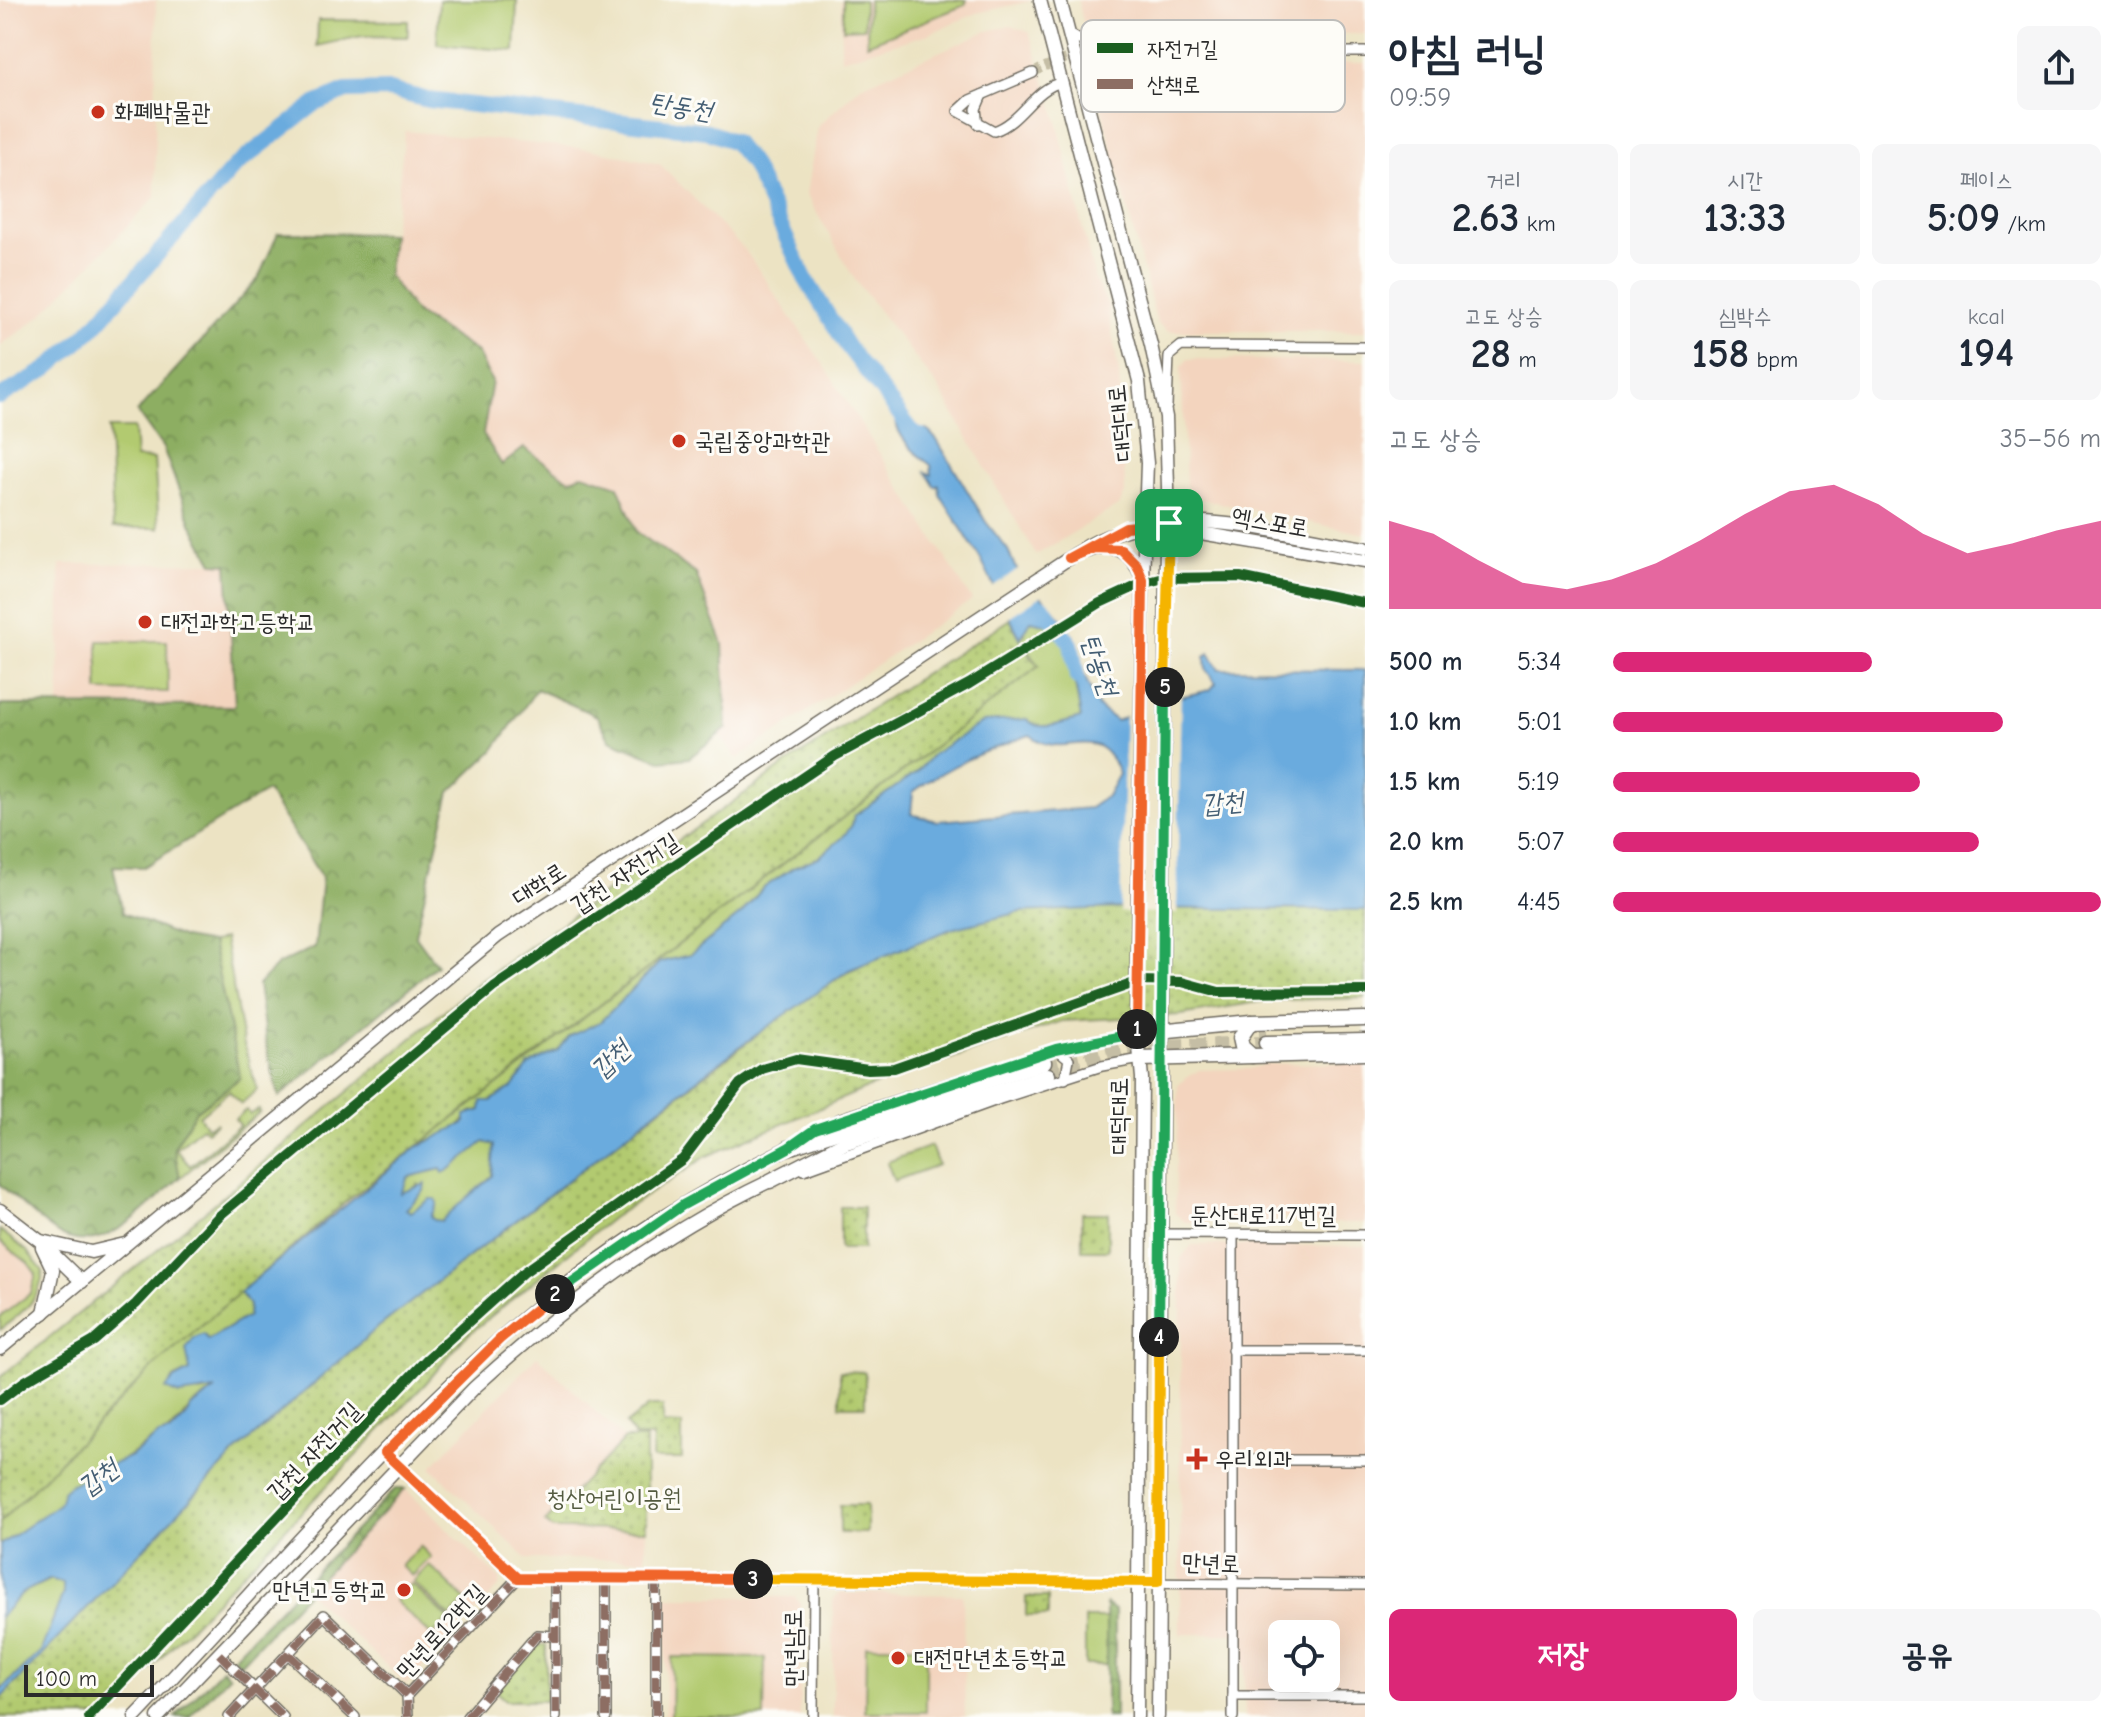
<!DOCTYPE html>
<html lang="ko">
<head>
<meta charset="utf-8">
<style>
  body { margin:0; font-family:"Comic Neue","Poor Story",sans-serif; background:#f6f6f7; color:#1f2937; height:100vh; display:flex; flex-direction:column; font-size:30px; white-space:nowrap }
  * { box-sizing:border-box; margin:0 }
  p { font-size:26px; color:#747a83 }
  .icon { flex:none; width:44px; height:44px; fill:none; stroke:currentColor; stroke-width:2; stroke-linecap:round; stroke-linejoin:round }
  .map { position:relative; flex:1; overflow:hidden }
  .sheet { display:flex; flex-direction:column; background:#fff; width:760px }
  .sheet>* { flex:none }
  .buttons { position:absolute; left:1268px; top:1620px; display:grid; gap:16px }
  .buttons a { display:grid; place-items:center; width:72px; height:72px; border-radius:12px; background:#fff; box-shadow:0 8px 32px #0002; font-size:40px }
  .scale { position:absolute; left:24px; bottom:20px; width:130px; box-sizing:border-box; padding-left:8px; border:4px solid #2b2b2b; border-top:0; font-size:22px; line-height:28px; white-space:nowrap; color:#2b2b2b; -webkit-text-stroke:6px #fdfcf7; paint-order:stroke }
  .pin { position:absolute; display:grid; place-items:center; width:68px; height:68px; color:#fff; margin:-34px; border-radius:16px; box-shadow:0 4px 12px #0006 }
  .km { position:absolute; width:40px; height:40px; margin:-20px; border-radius:50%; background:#222; color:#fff; font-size:22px; line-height:40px; text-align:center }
  .round { display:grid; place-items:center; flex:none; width:84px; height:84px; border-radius:12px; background:#f6f6f7 }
  .overview { display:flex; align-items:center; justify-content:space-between; height:136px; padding:0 24px }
  h1 { font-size:44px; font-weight:800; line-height:60px }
  .figures { display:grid; grid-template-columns:repeat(3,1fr); gap:12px; height:136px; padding:8px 24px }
  .figures div { display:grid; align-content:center; border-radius:12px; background:#f6f6f7; text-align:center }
  .figures b { font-size:40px; font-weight:800 }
  .figures small { font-size:22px; font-weight:400 }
  .figures p { font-size:22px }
  .chart { height:224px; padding:16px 24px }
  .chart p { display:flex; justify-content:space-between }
  .chart svg { width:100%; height:144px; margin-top:8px; fill:#db2777; opacity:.7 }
  .cta { display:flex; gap:16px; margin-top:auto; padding:16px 24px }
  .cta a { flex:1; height:92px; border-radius:12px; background:#db2777; color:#fff; font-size:32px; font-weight:800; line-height:92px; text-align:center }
  .cta a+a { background:#f6f6f7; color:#1f2937 }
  ul { padding:0 24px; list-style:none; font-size:26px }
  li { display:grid; grid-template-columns:128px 96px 1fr; align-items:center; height:60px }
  li i { height:20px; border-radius:10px; background:#db2777 }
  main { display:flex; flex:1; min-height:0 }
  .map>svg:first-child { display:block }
</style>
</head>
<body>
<main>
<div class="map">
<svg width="1365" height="1717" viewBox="0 0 1365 1717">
  <defs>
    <pattern id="forest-crowns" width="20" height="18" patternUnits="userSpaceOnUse" patternTransform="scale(2)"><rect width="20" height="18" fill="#8dae62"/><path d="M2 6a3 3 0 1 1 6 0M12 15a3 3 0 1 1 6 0" fill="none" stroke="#738e51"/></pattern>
    <pattern id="park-dots" width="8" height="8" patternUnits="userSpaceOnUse" patternTransform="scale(2)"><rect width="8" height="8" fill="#b2ca70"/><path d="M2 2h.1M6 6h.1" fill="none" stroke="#91a45c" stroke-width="1.8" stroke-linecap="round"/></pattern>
  </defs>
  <rect width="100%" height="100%" fill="#fdfcf7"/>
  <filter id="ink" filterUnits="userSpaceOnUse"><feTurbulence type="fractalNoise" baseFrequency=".0125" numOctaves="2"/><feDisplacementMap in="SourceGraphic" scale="16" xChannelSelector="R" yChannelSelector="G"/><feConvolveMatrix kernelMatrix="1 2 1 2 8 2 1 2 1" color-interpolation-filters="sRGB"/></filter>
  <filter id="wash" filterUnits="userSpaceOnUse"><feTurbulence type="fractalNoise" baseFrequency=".006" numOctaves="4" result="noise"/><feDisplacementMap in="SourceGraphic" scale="32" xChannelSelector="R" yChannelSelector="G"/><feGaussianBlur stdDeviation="1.8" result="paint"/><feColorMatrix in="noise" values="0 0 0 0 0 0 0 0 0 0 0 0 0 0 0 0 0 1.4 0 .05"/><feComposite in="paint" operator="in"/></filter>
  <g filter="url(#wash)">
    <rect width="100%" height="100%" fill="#ece3c3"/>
    <g fill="#f3d4be" fill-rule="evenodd">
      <polygon points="0,0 156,0 155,197 42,315 0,346"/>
      <polygon points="841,0 1031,0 1031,1 977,13 926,35 841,59"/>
      <polygon points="1078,0 1365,0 1365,34 1093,31 1083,22"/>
      <polygon points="1010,26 1029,32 1055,112 1095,280 1107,303 1119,374 1124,450 1125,494 1119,505 1036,555 938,387 855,280 806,194 818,126 861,86 987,31"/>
      <polygon points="1215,62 1365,63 1365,331 1168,331 1157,323 1094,80 1101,69 1205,66"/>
      <polygon points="405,131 589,149 660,164 745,250 823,364 972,600 737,759 719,734 727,728 696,574 637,532 617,486 570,480 524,448 502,465 483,434 492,382 477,352 416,313 388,275"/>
      <polygon points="1188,359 1365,361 1365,534 1196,498 1186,486 1181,367"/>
      <polygon points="227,563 235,706 59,704 60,564"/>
      <polygon points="1365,1063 1365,1223 1297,1223 1291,1217 1279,1218 1273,1222 1185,1222 1175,1213 1178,1084 1199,1070 1249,1069 1266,1064"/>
      <polygon points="0,1230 27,1251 43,1271 40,1291 33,1303 0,1330"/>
      <path d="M1192,1245l173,1v471h-120l-1,-83h-64l1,-376zM1282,1634h44v44h-44z"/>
      <polygon points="537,1356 625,1439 545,1523 553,1529 646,1530 646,1559 527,1559 431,1467"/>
      <polygon points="405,1489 500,1579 500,1586 406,1684 308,1593"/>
      <polygon points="840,1593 963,1595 965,1717 833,1717 833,1600"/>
      <polygon points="666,1597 795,1597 800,1603 800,1717 665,1717"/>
    </g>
    <g fill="#b2ca70" stroke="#6e7a4e" stroke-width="2">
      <polygon points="439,0 517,0 515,51 437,44"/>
      <polygon points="843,0 864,0 864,28 843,29"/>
      <polygon points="868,0 967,0 965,5 867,44"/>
      <polygon points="318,20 408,21 408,37 362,36 317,46"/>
      <polygon points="109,428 134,428 136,458 154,459 159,528 113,528"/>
      <path d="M1031,621l24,4 16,34 10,59c-17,4 -41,16 -54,1l-94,35 -16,18 -63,44 -2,9 -10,13 -23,19 -26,11 -31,21 -20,24 -52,42 -30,7 -60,60 -30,14 -12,15 -29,14 -15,21 -32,20 -1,4 -10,2 -14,17 -40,18 622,-481 -19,-28 5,-4 1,-11z"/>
      <polygon points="98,641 167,641 168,692 98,691"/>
      <polygon points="224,938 243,1041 257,1090 241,1104 229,1091 199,1116 207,1127 217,1123 207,1131 202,1127 176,1149 190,1166 240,1125 235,1119 246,1110 250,1114 259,1109 260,1112 180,1178 174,1148 195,1112 240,1077 212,943"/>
      <polygon points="484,1141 495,1145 492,1176 442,1221 434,1220 431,1215 437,1204 430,1199 411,1213 406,1209 424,1191 418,1184 411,1191 400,1193 408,1177 442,1168 449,1170"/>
      <polygon points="931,1146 938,1165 894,1181 887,1162"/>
      <path d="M0,1230l27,21 16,20c-2,30 -21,41 -43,59v-13l31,-24 5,-19 -8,-11 -28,-22z"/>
      <path d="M240,1292l9,13 -1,11 -41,24 -17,31 -17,8 27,14 16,-3c-7,5 -16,10 -23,15 -13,12 -15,25 -34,30l-159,110v-23l156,-158z"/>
      <polygon points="420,1546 431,1557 412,1576 401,1566"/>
      <polygon points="429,1565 466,1600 450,1617 413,1582"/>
      <polygon points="51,1579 63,1583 63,1593 41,1651 0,1691 0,1617 22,1593"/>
      <polygon points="411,1584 449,1619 432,1636 395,1601"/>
      <rect x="1085" y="1618" width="21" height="47"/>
      <polygon points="866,1646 926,1646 926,1712 865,1712"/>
      <polygon points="672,1657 765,1658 764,1717 671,1717"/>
    </g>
    <g fill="url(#forest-crowns)" stroke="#5c6c46" stroke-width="2">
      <path d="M278,233l114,1 -4,41 28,38 61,39 15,30 -9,52 19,31 22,-17 46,32 13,-6 35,12 19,46 59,42 27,70 4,84 -38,30 -28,3 -51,-21 -13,-24 -60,-27 -44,62 -43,41 -35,143 22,30 -158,132 -12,-47 -9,-65 19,-20 38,-18 7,-69 -55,-87 -123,76 -31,-1 10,47 61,25 28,5 28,135 -45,34 -21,36 6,30c-30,25 -73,78 -117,58 -19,-9 -45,-37 -63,-51v-480l235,1 -8,-142 -14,-1 -21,-38 -29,-77 -26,-36 121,-133z"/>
      <polygon points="395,1489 405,1489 240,1664 233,1657"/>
      <polygon points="1106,1604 1115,1610 1115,1717 1106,1717"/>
      <polygon points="222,1669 229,1676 189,1717 175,1717"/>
    </g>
    <g fill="url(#park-dots)" stroke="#6e7a4e" stroke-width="2">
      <polygon points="1010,619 1030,657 1039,666 349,1199 156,1364 0,1522 0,1377 196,1219 475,985 786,764"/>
      <path d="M1117,908l248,2v88l-96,2 -88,15 -119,6 -176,59 -179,76 -95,62 -148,120 -38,45 -322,334h-104v-18l238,-249 138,-121 434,-335c59,-37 144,-75 214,-82 31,-3 62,-3 93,-4z"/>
      <rect x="840" y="1207" width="23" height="42"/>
      <rect x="1082" y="1213" width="26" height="37"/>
      <polygon points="840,1371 865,1372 865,1406 840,1406"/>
      <polygon points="649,1406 663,1406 663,1424 682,1425 682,1459 652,1459 653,1437 635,1437 626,1424"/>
      <polygon points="625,1439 646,1439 646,1530 553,1529 545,1522"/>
      <rect x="840" y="1505" width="27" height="28"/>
      <rect x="1026" y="1597" width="22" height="19"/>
      <polygon points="537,1645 546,1645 546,1701 506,1701 495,1691"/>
    </g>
    <g fill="#6aabde" stroke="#4a6b84" stroke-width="2" fill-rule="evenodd">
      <path d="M912,414l25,26 49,82 22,28 7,17 48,53 -15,5 -17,-4 -11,17 -40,-80 -40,-63 -1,-10 -4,2 -9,-15 6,3 -1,-10c-16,-11 -32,-26 -37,-47z"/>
      <path d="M1209,653l10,16 146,1v240l-248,-2 -96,4 -70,17 -102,41 -107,75 -366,284 -138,121 -238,249v-8l41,-40 22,-58v-10l-13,-4 -28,14 -22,24v-72l59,-41 4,-13 8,-7 60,-28 28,-21 12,-3 15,-15 4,-9 26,-18 -37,5 -13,-6 7,-9 17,-9 -4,-22 8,-11 10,-4 4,6 40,-24 1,-11 -9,-13 177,-145 48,-24v-8l16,-5 1,-9h9l23,-15 15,-21 29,-14 12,-15 30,-14 60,-60 30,-7 52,-42 20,-24 31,-21 26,-11 23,-19 10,-13 2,-9 63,-44 16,-18 50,-32 44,-3c13,15 37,3 54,-1l-10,-59 6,-1 21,49 19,14 32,-17 61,-14 6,-7 -10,-13 -1,-13zM1030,735c36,29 67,-19 89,39l-12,22 -17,12 -153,13 -26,-7 2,-22c35,-27 76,-43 117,-57zM484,1142l10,3 -2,31c-9,9 -47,39 -50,45l-8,-1 -3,-4 6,-12 -1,-5h-6l-19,13 -5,-3 18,-18 1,-7 -24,9 7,-16 33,-8 2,4 6,-3z"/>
    </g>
    <g fill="#ece3c3">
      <polygon points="913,410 915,411 932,430 891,422 892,414"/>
      <polygon points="1021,567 1044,594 1006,619 989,589"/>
      <polygon points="1181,690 1177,913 1120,912 1125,712"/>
    </g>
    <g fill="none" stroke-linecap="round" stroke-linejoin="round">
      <g stroke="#6aabde" stroke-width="16">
        <polyline points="0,397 47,369 90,331 235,166 315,104 346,91 390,90 428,100 707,131 734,142 752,164 805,278 847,346 913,432"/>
        <polyline points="1043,607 1071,644 1077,677"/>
      </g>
    </g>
  </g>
  <g filter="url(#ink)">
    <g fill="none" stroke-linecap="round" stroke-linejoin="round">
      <path stroke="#c5bea5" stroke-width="9" stroke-dasharray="9 4.5" stroke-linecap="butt" d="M1033,73c44,-27 95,-20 144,-20"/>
      <g stroke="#c5bea5" stroke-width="14" stroke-dasharray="14 7" stroke-linecap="butt">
        <polyline points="1238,1030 1266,1030"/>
        <polyline points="1044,1062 1149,1036"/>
        <polyline points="1048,1075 1160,1046 1266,1043"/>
      </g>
      <g stroke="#6f6b60" stroke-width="12">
        <g id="minor">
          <polyline points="1068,33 1083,42 1100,45 1310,43 1329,52"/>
          <polyline points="1177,53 1318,52"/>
          <path d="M1033,73l-63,27 -12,11 36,20c28,-9 39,-42 68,-49"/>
          <polyline points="1081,79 1089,65 1102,59 1309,58 1329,52 1365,52"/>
          <polyline points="978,124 976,109 982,95"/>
          <polyline points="1167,406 1169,356 1181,346 1365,347"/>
          <polyline points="1057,1049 1069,1059 1065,1079"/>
          <polyline points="799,1140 841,1118 1056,1049 1138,1033"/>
          <polyline points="804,1170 1000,1099 1102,1066 1141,1059"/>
          <polyline points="1160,1234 1365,1235"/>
          <polyline points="1233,1235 1233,1717"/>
          <polyline points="1232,1350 1365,1350"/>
          <polyline points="385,1453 518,1578 1365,1585"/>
          <polyline points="1232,1460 1365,1460"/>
          <polyline points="555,1578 556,1717"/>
          <polyline points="656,1579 656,1717"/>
          <polyline points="219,1654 283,1717"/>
          <polyline points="288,1654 355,1717"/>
          <polyline points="1233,1696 1365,1696"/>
          <polyline points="229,1717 324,1615 407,1695"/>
          <polyline points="408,1717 407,1695 518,1578"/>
          <polyline points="467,1717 537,1635 555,1636"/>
          <polyline points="606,1717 606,1578"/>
          <polyline points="813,1717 814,1580"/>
        </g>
      </g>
      <g stroke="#6f6b60" stroke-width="15">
        <g id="major">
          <polyline points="1040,0 1139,381 1147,463 1143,580 1136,1017 1142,1078 1137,1717"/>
          <polyline points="1060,0 1151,345 1166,417 1169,523 1166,548 1158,1717"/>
          <polyline points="1169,523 1189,531 1365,561"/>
          <path d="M1088,551c27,-10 43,1 54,26"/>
          <polyline points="0,1210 40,1241 82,1282"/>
          <polyline points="41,1241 91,1252 125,1244"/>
          <polyline points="42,1247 53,1270 44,1313"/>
          <path d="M0,1349l498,-413 591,-391c87,-47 184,-11 276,3"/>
          <path d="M135,1717c120,-125 236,-264 366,-379 85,-76 184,-140 287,-190"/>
          <path d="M158,1717l316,-329c88,-81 188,-156 296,-207"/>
        </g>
      </g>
      <g stroke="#6f6b60" stroke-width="17">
        <g id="highway">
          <polyline points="1251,1022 1240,1038 1242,1047 1252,1056"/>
          <polyline points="1138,1033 1251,1022 1365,1019"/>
          <polyline points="1266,1043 1365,1041"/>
          <polyline points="1141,1059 1365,1053"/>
          <polyline points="788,1148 1044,1062"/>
          <polyline points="770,1181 846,1142 1048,1075"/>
        </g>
      </g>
      <use href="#minor" stroke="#fff" stroke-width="9"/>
      <use href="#major" stroke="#fff" stroke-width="12"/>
      <use href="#highway" stroke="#fff" stroke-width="14"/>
      <g stroke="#8d6e63" stroke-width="8" stroke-dasharray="16 8" stroke-linecap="butt">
        <polyline points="555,1578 556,1717"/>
        <polyline points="656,1579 656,1717"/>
        <polyline points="219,1654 283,1717"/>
        <polyline points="288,1654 355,1717"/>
        <polyline points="229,1717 324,1615 407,1695"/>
        <polyline points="408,1717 407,1695 518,1578"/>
        <polyline points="467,1717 537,1635 555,1636"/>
        <polyline points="606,1717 606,1578"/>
      </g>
      <g stroke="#fdfcf7" stroke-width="15">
        <g id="cycleway">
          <polyline points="0,1400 25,1381 94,1341 136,1304 219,1216 494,987 835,756 969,684 1100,603 1141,584 1164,578 1240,577 1365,603"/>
          <polyline points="89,1717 427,1359 523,1273 683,1159 740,1084 762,1069 796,1059 868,1069 894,1068 1140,981 1182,982 1219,992 1365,991"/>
        </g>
      </g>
      <use href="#cycleway" stroke="#1b5e20" stroke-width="10"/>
    </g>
  </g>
  <g fill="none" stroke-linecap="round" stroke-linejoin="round" filter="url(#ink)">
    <g stroke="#fff" stroke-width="16">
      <polyline id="split-1" points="1137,1029 1143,580 1137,565 1121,549 1094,548 1069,558 1126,527 1169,523"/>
    </g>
    <g stroke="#fff" stroke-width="16">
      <polyline id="split-2" points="555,1294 683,1205 788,1148 815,1129 1056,1049 1138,1033 1137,1029"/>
    </g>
    <g stroke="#fff" stroke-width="16">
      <polyline id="split-3" points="555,1294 501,1338 385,1453 518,1578 753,1579"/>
    </g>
    <g stroke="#fff" stroke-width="16">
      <polyline id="split-4" points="753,1579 1158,1582 1159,1337"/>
    </g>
    <g stroke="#fff" stroke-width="16">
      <polyline id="split-5" points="1159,1337 1165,687"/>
    </g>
    <g stroke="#fff" stroke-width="16">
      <polyline id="split-6" points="1165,687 1169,523"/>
    </g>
    <use href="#split-1" stroke="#f0652b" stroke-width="10"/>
    <use href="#split-2" stroke="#22a559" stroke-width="10"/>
    <use href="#split-3" stroke="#f0652b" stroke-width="10"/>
    <use href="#split-4" stroke="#f5b400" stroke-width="10"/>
    <use href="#split-5" stroke="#22a559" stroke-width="10"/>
    <use href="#split-6" stroke="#f5b400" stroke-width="10"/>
  </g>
  <g fill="#c8321e" stroke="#fdfcf7" stroke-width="3">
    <circle cx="98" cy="112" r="8"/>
    <circle cx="679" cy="441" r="8"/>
    <circle cx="145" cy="622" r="8"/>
    <path d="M1193 1447h8v8h8v8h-8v8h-8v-8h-8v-8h8z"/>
    <circle cx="404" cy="1590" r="8"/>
    <circle cx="898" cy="1658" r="8"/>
  </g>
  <g text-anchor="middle" stroke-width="6" stroke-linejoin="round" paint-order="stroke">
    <g font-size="24" fill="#2b2b2b" stroke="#fdfcf7" text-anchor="start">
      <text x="114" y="120">화폐박물관</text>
      <text x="695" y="449">국립중앙과학관</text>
      <text x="161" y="630">대전과학고등학교</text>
      <text x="1215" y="1467">우리외과</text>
      <text x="388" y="1598" text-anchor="end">만년고등학교</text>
      <text x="914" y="1666">대전만년초등학교</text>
    </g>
    <g font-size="24" fill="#2b2b2b" stroke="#fdfcf7">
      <text transform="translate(1120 423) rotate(-96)" y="8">대덕대로</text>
      <text transform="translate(1270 522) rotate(10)" y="8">엑스포로</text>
      <text transform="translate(625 873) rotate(-34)" y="8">갑천 자전거길</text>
      <text transform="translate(539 884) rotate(-33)" y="8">대학로</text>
      <text transform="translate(1119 1116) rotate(-90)" y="8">대덕대로</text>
      <text x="1263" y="1223">둔산대로117번길</text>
      <text transform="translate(314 1451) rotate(-47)" y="8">갑천 자전거길</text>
      <text transform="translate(1211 1563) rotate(2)" y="8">만년로</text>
      <text transform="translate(441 1631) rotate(-47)" y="8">만년로12번길</text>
      <text transform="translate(793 1648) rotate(-90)" y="8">만년남로</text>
    </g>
    <g font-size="24" fill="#545b40" stroke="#fdfcf7">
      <text x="614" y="1506">청산어린이공원</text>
    </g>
    <g font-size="26" font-style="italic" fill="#445e73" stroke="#fdfcf7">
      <text transform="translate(681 106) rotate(9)" y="9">탄동천</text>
      <text transform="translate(1100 665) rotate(71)" y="9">탄동천</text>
      <text transform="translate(1222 802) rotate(-5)" y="9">갑천</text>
      <text transform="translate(610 1059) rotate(-44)" y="9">갑천</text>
      <text transform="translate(98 1477) rotate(-37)" y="9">갑천</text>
    </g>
  </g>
  <rect x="1081" y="20" width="264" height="92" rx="12" fill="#fdfcf7" stroke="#bebdba" stroke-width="2"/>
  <rect x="1097" y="43" width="36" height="10" fill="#1b5e20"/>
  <rect x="1097" y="79" width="36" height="10" fill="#8d6e63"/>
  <g font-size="22" fill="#2b2b2b">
    <text x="1147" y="56">자전거길</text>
    <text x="1147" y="92">산책로</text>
  </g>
</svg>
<div class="buttons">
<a><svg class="icon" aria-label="locate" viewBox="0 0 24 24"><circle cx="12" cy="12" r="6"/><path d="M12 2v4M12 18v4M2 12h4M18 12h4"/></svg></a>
</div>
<div class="scale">100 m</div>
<div class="pin" style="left:1169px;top:523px;background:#1e9e55"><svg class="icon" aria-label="arrive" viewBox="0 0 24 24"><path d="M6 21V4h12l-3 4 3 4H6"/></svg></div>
<b class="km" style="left:1137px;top:1029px">1</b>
<b class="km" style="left:555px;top:1294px">2</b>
<b class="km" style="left:753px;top:1579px">3</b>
<b class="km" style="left:1159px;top:1337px">4</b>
<b class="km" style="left:1165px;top:687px">5</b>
</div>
<section class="sheet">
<div class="overview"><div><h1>아침 러닝</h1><p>09:59</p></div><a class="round"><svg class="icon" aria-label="share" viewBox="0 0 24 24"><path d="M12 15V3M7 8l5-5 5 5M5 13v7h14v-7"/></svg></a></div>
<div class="figures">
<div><p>거리</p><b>2.63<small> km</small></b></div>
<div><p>시간</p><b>13:33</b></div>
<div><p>페이스</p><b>5:09<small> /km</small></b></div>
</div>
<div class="figures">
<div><p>고도 상승</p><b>28<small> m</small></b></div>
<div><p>심박수</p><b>158<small> bpm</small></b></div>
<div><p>kcal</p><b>194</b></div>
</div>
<div class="chart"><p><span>고도 상승</span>35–56 m</p>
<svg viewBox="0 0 160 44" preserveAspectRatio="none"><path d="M0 44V17L10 21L20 29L30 36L40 38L50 35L60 30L70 23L80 15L90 8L100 6L110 12L120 21L130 27L140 24L150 20L160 17V44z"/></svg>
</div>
<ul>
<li><b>500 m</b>5:34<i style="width:53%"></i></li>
<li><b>1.0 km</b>5:01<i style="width:80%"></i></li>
<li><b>1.5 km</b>5:19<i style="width:63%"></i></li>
<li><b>2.0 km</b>5:07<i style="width:75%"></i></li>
<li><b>2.5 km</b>4:45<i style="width:100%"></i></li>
</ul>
<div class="cta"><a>저장</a><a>공유</a></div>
</section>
</main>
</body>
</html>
